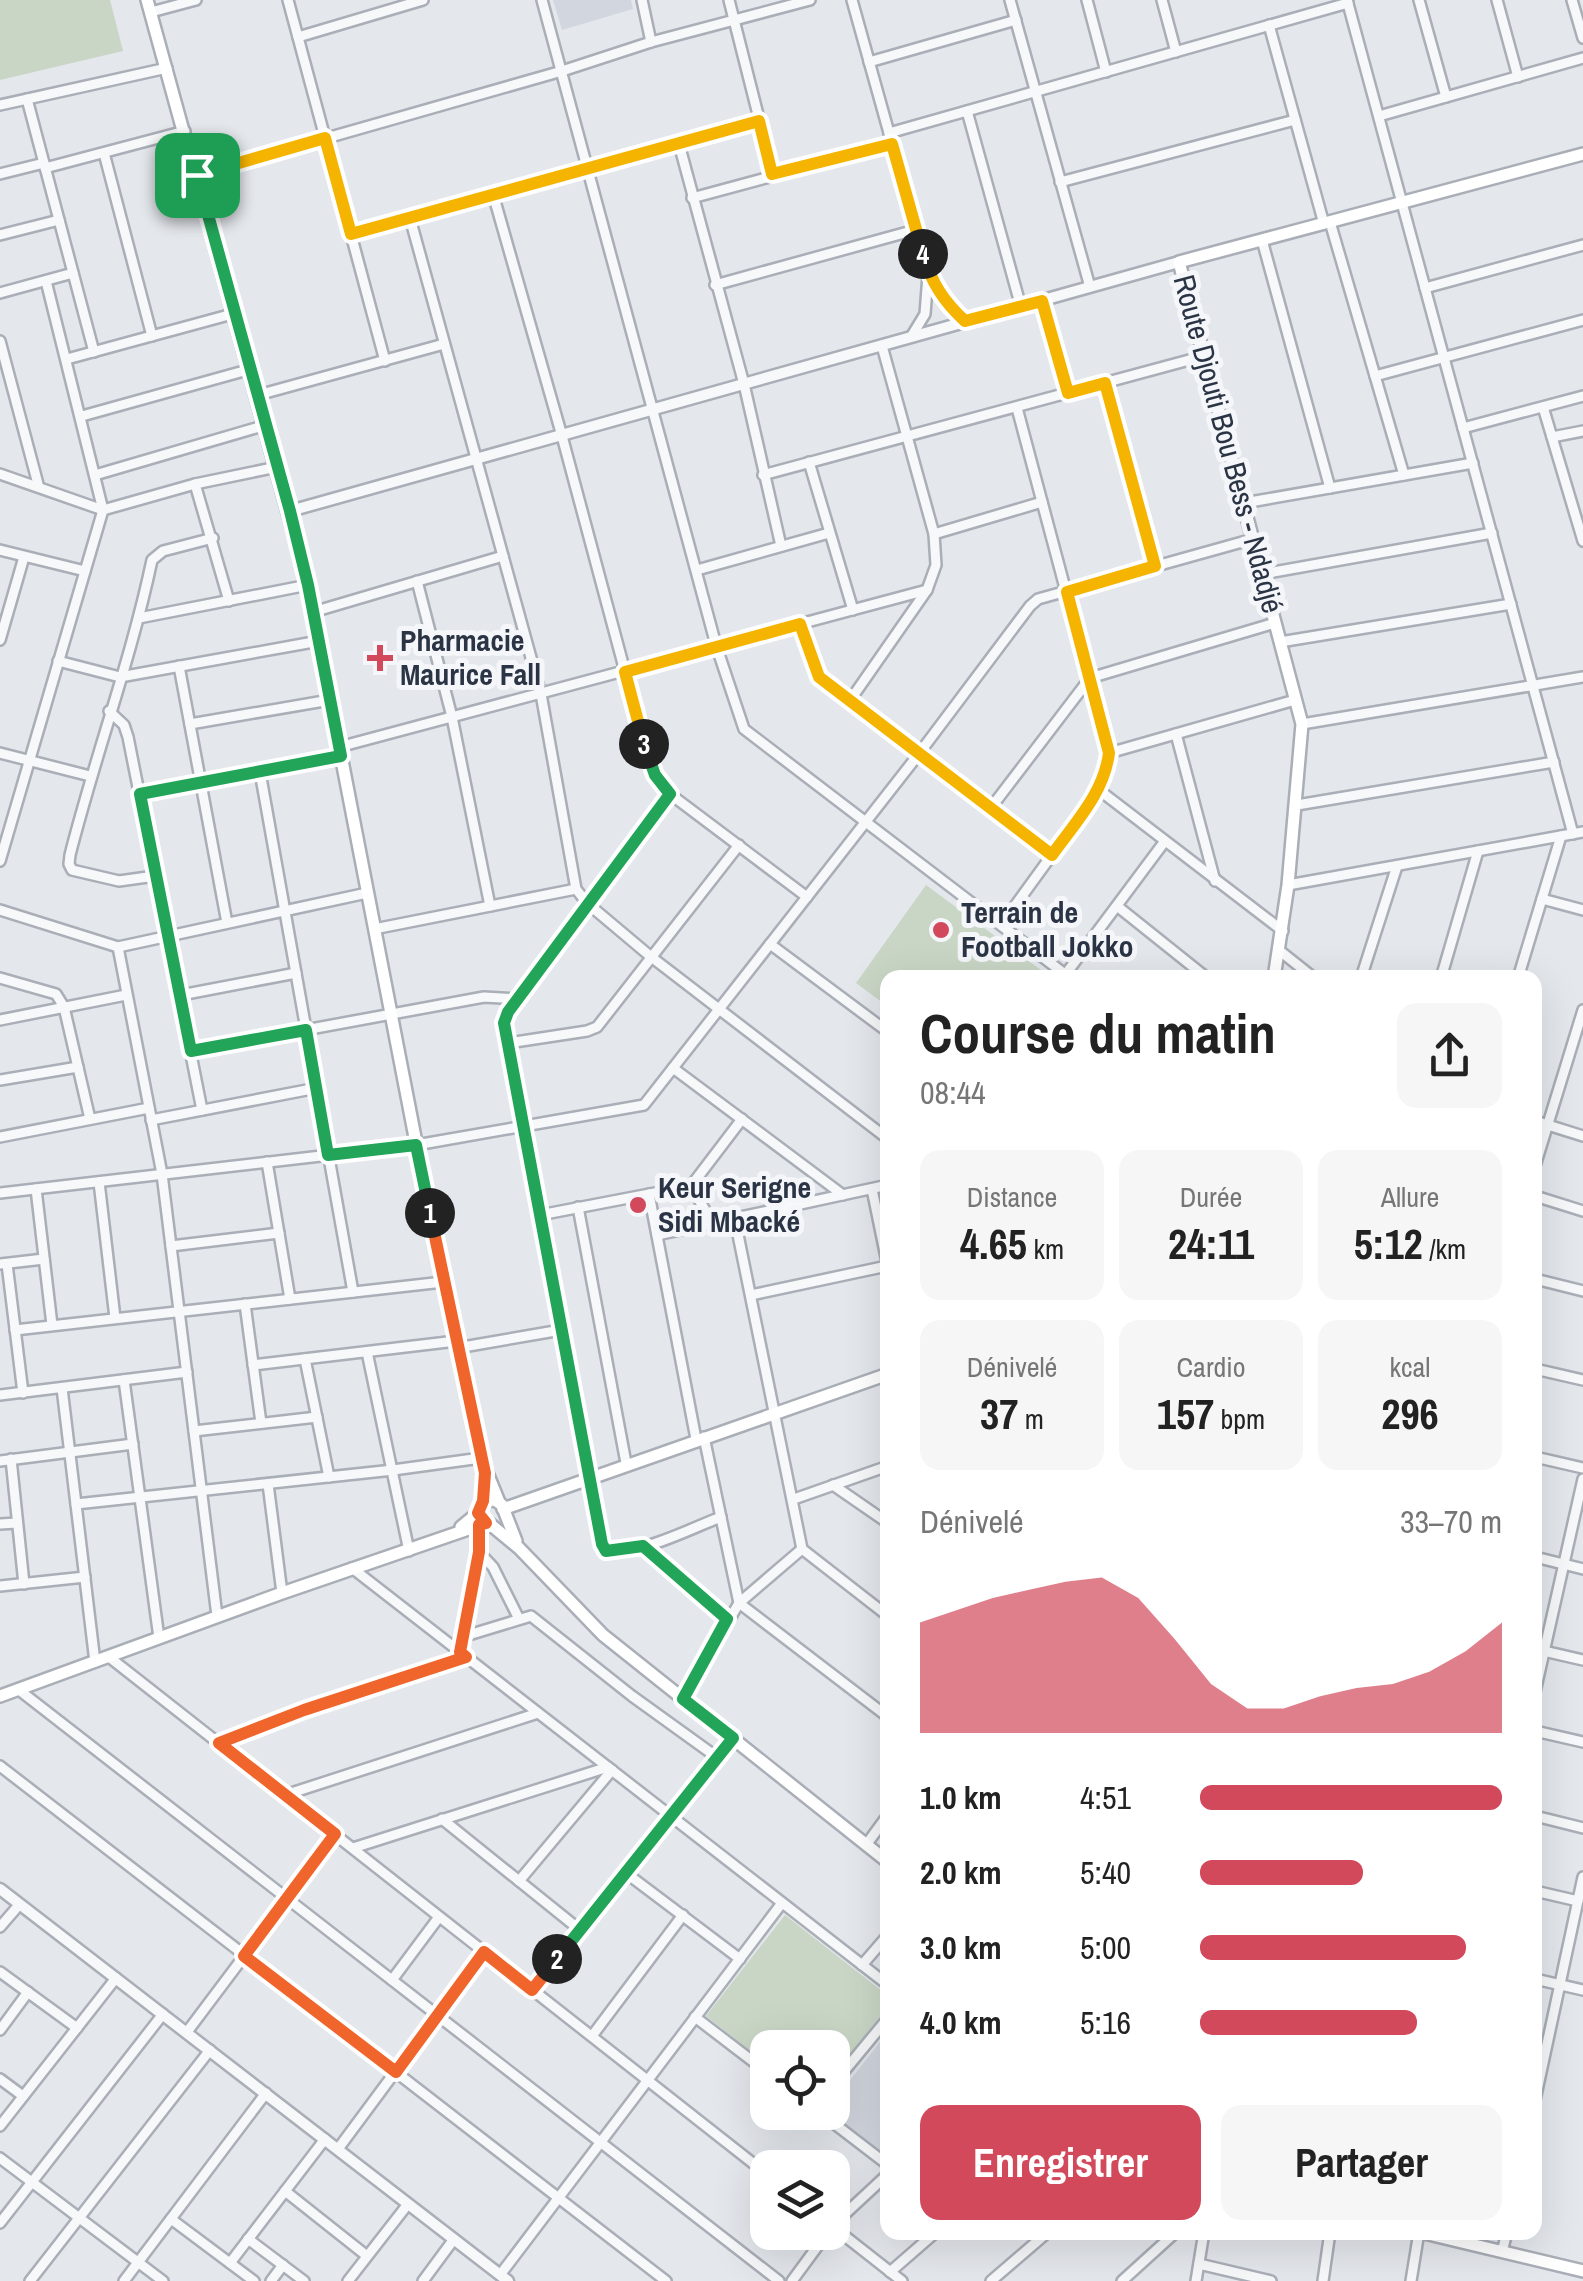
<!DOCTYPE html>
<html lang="fr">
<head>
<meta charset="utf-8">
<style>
  body { margin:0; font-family:"Archivo Narrow",sans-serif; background:#f6f6f6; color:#222; height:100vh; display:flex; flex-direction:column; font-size:38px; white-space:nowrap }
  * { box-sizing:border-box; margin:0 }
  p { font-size:32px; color:#767676 }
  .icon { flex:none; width:55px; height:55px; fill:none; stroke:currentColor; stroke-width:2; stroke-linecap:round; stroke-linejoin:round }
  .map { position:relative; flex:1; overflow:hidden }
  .details { position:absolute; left:880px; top:970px; width:662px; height:1270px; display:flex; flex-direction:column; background:#fff; border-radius:20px; box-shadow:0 10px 40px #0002 }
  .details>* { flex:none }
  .fabs { position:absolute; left:750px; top:2030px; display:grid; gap:20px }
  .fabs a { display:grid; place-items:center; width:100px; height:100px; border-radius:20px; background:#fff; box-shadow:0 10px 40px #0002; font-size:50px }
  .pin { position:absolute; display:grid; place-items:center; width:85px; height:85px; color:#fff; margin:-42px; border-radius:20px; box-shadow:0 5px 15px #0006 }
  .km { position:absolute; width:50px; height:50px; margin:-25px; border-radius:50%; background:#222; color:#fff; font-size:28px; line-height:50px; text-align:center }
  .round { display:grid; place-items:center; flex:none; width:105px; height:105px; border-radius:20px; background:#f6f6f6 }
  .summary { display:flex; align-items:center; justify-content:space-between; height:170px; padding:0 40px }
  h1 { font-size:55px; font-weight:700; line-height:75px }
  .figures { display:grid; grid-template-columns:repeat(3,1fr); gap:15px; height:170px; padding:10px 40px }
  .figures div { display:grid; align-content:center; border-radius:20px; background:#f6f6f6; text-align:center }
  .figures b { font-size:42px; font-weight:700 }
  .figures small { font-size:28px; font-weight:400 }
  .figures p { font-size:28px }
  .chart { height:280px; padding:20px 40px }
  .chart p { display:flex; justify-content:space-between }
  .chart svg { width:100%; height:180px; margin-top:10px; fill:#d1495b; opacity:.7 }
  .button { display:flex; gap:20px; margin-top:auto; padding:20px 40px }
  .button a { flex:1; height:115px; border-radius:20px; background:#d1495b; color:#fff; font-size:40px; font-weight:700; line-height:115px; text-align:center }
  .button a+a { background:#f6f6f6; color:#222 }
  ul { padding:0 40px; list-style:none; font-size:32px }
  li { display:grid; grid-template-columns:160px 120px 1fr; align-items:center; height:75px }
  li i { height:25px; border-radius:12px; background:#d1495b }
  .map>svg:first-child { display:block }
</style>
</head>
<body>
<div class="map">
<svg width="1583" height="2281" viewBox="0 0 1583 2281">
  <rect width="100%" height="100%" fill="#e4e7ec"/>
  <g fill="#d2d6de">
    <polygon points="553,0 631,0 633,9 562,30"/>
    <polygon points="887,2033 887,2157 830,2113 833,2102"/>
  </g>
  <g fill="#c9d6c5">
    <polygon points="0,0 110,0 123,51 0,80"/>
    <polygon points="926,885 1049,976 1048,977 888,978 887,1006 856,983"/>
    <polygon points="785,1915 887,1995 887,2007 833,2077 832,2048 768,2048 767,2064 706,2016"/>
  </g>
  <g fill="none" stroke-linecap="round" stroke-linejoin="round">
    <g stroke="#a9aeb7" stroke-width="14">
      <g id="minor">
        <polyline points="288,0 385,361"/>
        <polyline points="542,0 716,645 744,729 1070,978"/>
        <polyline points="642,0 651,42"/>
        <polyline points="729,0 773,174"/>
        <polyline points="852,0 928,273 940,294 965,321"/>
        <polyline points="1010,0 1090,287"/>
        <polyline points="1087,0 1106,72"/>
        <polyline points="1162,0 1176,52"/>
        <polyline points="1347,0 1573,834"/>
        <polyline points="1419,0 1446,97"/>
        <polyline points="1497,0 1518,77"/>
        <polyline points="1572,0 1583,38"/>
        <polyline points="151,12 196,0"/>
        <polyline points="1269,25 1324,224"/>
        <polyline points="298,37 423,0"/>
        <polyline points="869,62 1016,20"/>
        <polyline points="27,99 94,352"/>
        <polyline points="0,105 167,68"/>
        <polyline points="967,111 1021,307"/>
        <polyline points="1379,116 1583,58"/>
        <polyline points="889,133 1348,3"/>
        <polyline points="679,144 744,384 781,546"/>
        <polyline points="104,153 152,336"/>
        <polyline points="45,168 185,131"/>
        <polyline points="0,174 44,163"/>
        <polyline points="197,175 562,71 651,42 810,0"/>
        <polyline points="1060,182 1295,120"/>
        <polyline points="493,194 562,436 650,765 670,794 807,897"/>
        <polyline points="692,198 892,144"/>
        <polyline points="410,218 541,694 576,889 587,903 650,956 888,1139"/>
        <polyline points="1330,222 1404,475"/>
        <polyline points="351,234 759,121"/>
        <polyline points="0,235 59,220"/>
        <polyline points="1262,240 1330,488"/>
        <polyline points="715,285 915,230"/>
        <polyline points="1425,288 1583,245"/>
        <polyline points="0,293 73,273"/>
        <polyline points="1042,301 1068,393"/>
        <polyline points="911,337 925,314 928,275"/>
        <polyline points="0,341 38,484"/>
        <polyline points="67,359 236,313"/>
        <polyline points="1375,376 1583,320"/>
        <polyline points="1105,383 1155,567"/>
        <polyline points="258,395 444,344"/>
        <polyline points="1543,407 1583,541"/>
        <polyline points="82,416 251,369"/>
        <polyline points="1463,428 1583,396"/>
        <polyline points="1552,437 1583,431"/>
        <polyline points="809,462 853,610"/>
        <polyline points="0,474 103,510 195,484 277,467"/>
        <polyline points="95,475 266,425"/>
        <polyline points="763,475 1204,356"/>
        <polyline points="195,484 229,601"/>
        <polyline points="1244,503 1473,463"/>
        <polyline points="934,534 1042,502"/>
        <polyline points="0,550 85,571"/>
        <polyline points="697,570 829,533"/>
        <polyline points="1262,574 1492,533"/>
        <polyline points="417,581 452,717 490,906"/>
        <polyline points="313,612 503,556"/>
        <polyline points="139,618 308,585"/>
        <polyline points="799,625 819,677 1052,855"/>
        <polyline points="0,640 24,557"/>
        <polyline points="1280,642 1511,604"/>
        <polyline points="58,661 120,677 319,641"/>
        <polyline points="179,666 227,923"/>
        <polyline points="849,702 927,590 936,565 934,534 882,346"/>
        <polyline points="109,711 124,725 128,737 202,1110"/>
        <polyline points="190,724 330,700"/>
        <polyline points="1302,724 1583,677"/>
        <polyline points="1176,734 1215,881"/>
        <polyline points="339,747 927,590"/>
        <polyline points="0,753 90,776"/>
        <polyline points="1109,753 1295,700"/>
        <polyline points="260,772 353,1292"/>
        <polyline points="1099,790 1283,931"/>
        <polyline points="140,794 341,756"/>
        <path d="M670,794l-162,218 -4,11 99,521 3,7c37,3 81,-21 115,-34"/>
        <polyline points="1297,805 1554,762"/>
        <polyline points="990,809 1090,678 1275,623"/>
        <polyline points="0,861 103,510 46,281"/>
        <path d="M155,876l-36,5 -47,-11 -3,-6 1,-9c25,-99 61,-195 82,-295l11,-9 50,-13"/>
        <polyline points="1288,885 1583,832"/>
        <polyline points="1542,899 1583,910"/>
        <polyline points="1117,906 1207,978"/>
        <polyline points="0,910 118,947 367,893"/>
        <polyline points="1001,925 1099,790 1107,772 1109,753 1017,408"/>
        <polyline points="374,929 576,889"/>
        <polyline points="770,944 888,1032"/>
        <polyline points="118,947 162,1174 217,1616"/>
        <polyline points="1280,951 1314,978"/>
        <polyline points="1065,975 1165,841"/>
        <polyline points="0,978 56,994 64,1007 90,1119"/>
        <polyline points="1361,978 1397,866"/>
        <polyline points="1441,978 1478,851"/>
        <polyline points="1518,978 1561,836"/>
        <polyline points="181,995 296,973"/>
        <polyline points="0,1020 126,995"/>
        <polyline points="508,1043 587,1031 597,1027 739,845"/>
        <polyline points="191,1051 484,997 517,999"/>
        <polyline points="673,1068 843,1195"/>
        <polyline points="0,1080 78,1067"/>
        <polyline points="151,1120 317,1088"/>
        <polyline points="1535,1121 1583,1136"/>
        <polyline points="0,1137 149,1108"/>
        <polyline points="267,1162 290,1299"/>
        <polyline points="1535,1166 1583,1010"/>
        <polyline points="99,1182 115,1318"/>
        <polyline points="691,1186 713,1224"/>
        <polyline points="36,1189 52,1325"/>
        <polyline points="872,1189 888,1267"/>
        <polyline points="0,1193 416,1145 644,1105 918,755 1030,606 1038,599 1253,539"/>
        <polyline points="649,1194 696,1439"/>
        <polyline points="1535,1196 1583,1211"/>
        <polyline points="578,1207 626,1463"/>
        <polyline points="540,1215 691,1186 742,1119"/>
        <polyline points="735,1220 802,1549 888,1616"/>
        <polyline points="657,1235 888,1185"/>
        <polyline points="171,1246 279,1233"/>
        <polyline points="0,1264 44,1259"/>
        <polyline points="7,1264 23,1393"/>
        <polyline points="1535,1279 1583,1291"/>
        <polyline points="751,1295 887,1266"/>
        <polyline points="245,1304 261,1423"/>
        <polyline points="15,1330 443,1282"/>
        <polyline points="457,1348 561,1330"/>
        <polyline points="367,1352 409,1551"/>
        <polyline points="305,1359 329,1477"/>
        <polyline points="253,1365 456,1341"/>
        <polyline points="1535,1369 1583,1380"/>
        <polyline points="124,1380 159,1638"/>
        <polyline points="62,1388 95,1662"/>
        <polyline points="0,1395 187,1372"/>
        <polyline points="194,1431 317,1417"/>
        <polyline points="704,1437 739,1603 888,1717"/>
        <polyline points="1535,1457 1583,1468"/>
        <polyline points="11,1459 24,1584"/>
        <polyline points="0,1461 133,1444"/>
        <polyline points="268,1484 282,1593"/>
        <polyline points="833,1485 888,1523"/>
        <polyline points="794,1499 888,1466"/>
        <polyline points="76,1504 393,1470 481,1458"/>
        <polyline points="0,1524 17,1523"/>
        <polyline points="643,1545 727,1619"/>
        <polyline points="479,1552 493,1567 519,1619"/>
        <polyline points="1535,1557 1583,1569"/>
        <polyline points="352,1568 888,1985"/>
        <polyline points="0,1586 85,1577"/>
        <polyline points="462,1637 531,1616 632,1696 718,1758"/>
        <polyline points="1535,1649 1583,1660"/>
        <polyline points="460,1652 479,1552 479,1525"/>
        <polyline points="109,1657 768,2175"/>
        <polyline points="19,1690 779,2281"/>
        <polyline points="1535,1692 1583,1479"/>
        <polyline points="683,1699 739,1603 802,1549"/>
        <polyline points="1535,1731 1583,1742"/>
        <polyline points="219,1743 304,1710 466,1657"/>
        <polyline points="0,1766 666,2281"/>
        <polyline points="285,1795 538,1713"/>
        <polyline points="1535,1816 1583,1828"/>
        <polyline points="442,1819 580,1930"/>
        <polyline points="866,1845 888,1815"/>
        <polyline points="353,1848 608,1767"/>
        <polyline points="626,1873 740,1959"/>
        <polyline points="519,1881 612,1770"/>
        <polyline points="1535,1891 1578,1901"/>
        <polyline points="0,1927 19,1905"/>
        <polyline points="862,1965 888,1935"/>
        <polyline points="0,1972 77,2028"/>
        <polyline points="1535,1979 1583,1990"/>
        <polyline points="392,1980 439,1917"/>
        <polyline points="532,1990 733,1738"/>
        <polyline points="695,2017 768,2073"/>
        <polyline points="0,2030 28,1992"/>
        <polyline points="187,2032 335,1835"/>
        <polyline points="592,2036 683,1915"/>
        <polyline points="0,2079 23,2096"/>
        <polyline points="832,2086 888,2018"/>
        <polyline points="1535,2100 1583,1877"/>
        <polyline points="819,2112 888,2165"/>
        <polyline points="0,2126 116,1978"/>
        <polyline points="338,2149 484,1952"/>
        <polyline points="0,2158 163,2281"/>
        <polyline points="888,2174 832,2226 902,2281"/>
        <polyline points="285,2191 367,2256"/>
        <polyline points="171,2219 254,2281"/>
        <polyline points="0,2223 163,2014"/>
        <polyline points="248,2239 304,2281"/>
        <polyline points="1502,2252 1507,2232"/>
        <polyline points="230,2263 325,2139"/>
        <polyline points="1199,2264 1271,2281"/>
        <polyline points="890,2272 936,2232"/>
        <polyline points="500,2275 782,1903"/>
        <polyline points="30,2281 210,2050"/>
        <polyline points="124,2281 266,2093"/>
        <polyline points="271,2281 283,2265"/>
        <polyline points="348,2281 408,2204"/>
        <polyline points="423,2281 454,2239"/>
        <polyline points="792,2281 828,2232"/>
        <polyline points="991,2281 1048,2232"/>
        <polyline points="1122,2281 1176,2232"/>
        <polyline points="1196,2281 1204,2232"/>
        <polyline points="1323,2281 1330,2232"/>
        <polyline points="1411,2281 1419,2232"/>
      </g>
    </g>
    <g stroke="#a9aeb7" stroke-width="15">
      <g id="tertiary">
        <polyline points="290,511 1179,262"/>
        <polyline points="0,1889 508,2281"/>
      </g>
    </g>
    <g stroke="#a9aeb7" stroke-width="16">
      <g id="secondary">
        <polyline points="147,0 308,585 443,1282 481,1458 499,1502"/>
        <polyline points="1274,978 1288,885 1302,724 1179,262 1583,154"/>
        <polyline points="503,1509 888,1374"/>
        <polyline points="490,1524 519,1548 603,1635 888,1862"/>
        <polyline points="461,1527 478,1513 483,1501 495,1500 502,1505 516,1541"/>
        <polyline points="0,1696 282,1593 486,1523"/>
        <polyline points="1420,2232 1583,2271"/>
      </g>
    </g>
    <use href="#minor" stroke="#f7f8fa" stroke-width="9"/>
    <use href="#tertiary" stroke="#f7f8fa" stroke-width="10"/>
    <use href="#secondary" stroke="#fff" stroke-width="11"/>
  </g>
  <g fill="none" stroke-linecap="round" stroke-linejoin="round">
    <g stroke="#fff" stroke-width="20">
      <polyline id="split-1" points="197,175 290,511 308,585 341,756 140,794 191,1051 306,1030 328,1155 416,1145 430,1213"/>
    </g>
    <g stroke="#fff" stroke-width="20">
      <polyline id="split-2" points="430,1213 485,1473 483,1501 478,1513 486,1523 479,1525 479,1552 460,1652 466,1657 304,1710 219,1743 335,1834 244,1956 396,2072 484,1952 532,1990 557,1959"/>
    </g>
    <g stroke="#fff" stroke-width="20">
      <polyline id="split-3" points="557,1959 733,1738 683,1699 727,1619 643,1546 606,1551 602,1544 504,1023 508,1012 670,794 655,775 644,744"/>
    </g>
    <g stroke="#fff" stroke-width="20">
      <path id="split-4" d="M644,744l-19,-72 175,-48 19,53 233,178c23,-32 52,-62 57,-102l-42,-161 88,-26 -50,-183 -37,10 -26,-92 -77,20c-21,-19 -34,-39 -42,-67"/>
    </g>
    <g stroke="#fff" stroke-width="20">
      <polyline id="split-5" points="197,175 325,138 351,234 759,121 772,174 892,144 923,254"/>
    </g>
    <use href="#split-1" stroke="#22a559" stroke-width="12"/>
    <use href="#split-2" stroke="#f0652b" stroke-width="12"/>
    <use href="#split-3" stroke="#22a559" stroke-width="12"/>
    <use href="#split-4" stroke="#f5b400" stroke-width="12"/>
    <use href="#split-5" stroke="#f5b400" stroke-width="12"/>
  </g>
  <g fill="#d1495b" stroke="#f4f6f9" stroke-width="4">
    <path d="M375 643h10v10h10v10h-10v10h-10v-10h-10v-10h10z"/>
    <circle cx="941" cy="930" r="10"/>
    <circle cx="638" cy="1205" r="10"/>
  </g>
  <g text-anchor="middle" stroke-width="10" stroke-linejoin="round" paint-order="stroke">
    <g font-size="30" fill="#2b3445" stroke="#f4f6f9">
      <text transform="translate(1228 444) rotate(75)" y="10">Route Djouti Bou Bess - Ndadjé</text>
    </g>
    <g font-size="30" font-weight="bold" fill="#2b3445" stroke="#f4f6f9" text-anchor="start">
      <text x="400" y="651">Pharmacie<tspan x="400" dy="34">Maurice Fall</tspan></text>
      <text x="961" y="923">Terrain de<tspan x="961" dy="34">Football Jokko</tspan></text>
      <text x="658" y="1198">Keur Serigne<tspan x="658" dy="34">Sidi Mbacké</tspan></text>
    </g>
  </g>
</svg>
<div class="fabs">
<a><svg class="icon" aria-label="locate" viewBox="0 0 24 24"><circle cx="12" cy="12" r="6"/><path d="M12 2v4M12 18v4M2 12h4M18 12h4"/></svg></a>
<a><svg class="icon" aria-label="layers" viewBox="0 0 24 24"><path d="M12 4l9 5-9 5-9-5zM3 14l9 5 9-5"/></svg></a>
</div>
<div class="pin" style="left:197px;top:175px;background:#1e9e55"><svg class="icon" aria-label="arrive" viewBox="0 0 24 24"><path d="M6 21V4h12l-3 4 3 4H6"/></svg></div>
<b class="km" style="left:430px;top:1213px">1</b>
<b class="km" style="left:557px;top:1959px">2</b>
<b class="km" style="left:644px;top:744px">3</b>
<b class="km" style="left:923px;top:254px">4</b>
<section class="details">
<div class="summary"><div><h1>Course du matin</h1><p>08:44</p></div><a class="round"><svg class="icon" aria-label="share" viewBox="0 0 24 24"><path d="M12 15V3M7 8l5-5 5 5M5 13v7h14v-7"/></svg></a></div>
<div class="figures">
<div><p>Distance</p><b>4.65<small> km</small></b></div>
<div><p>Durée</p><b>24:11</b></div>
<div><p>Allure</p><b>5:12<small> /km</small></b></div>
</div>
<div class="figures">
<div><p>Dénivelé</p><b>37<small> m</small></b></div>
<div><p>Cardio</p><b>157<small> bpm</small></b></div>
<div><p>kcal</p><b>296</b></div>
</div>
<div class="chart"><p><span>Dénivelé</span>33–70 m</p>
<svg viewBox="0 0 160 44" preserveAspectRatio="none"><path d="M0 44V17L10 14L20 11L30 9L40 7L50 6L60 11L70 21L80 32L90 38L100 38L110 35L120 33L130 32L140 29L150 24L160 17V44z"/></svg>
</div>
<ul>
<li><b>1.0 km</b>4:51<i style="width:100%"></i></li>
<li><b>2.0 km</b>5:40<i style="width:54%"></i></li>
<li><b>3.0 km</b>5:00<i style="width:88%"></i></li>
<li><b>4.0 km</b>5:16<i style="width:72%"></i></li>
</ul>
<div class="button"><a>Enregistrer</a><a>Partager</a></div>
</section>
</div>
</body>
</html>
